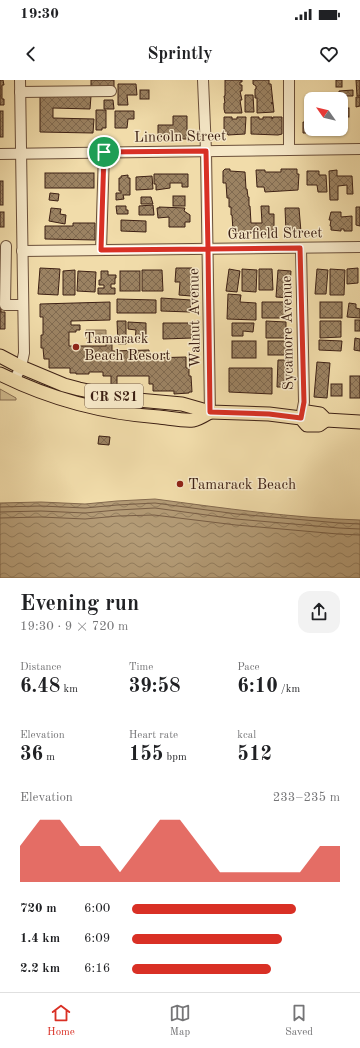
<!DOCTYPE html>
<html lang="en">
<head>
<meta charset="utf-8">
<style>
  body { margin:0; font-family:"Old Standard TT",serif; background:#f2f2f2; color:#202124; height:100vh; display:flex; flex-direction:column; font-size:15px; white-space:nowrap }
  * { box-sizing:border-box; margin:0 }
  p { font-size:13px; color:#757577 }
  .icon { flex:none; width:22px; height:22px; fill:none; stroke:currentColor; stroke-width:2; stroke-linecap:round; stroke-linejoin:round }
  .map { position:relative; height:498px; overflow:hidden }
  .details { display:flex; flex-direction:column; background:#fff; flex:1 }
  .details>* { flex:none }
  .needle { width:26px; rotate:304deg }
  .controls { position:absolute; left:304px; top:12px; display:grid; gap:8px }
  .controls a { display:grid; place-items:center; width:44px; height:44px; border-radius:8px; background:#fff; box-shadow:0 1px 3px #0004; font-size:20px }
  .pin { position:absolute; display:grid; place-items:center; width:34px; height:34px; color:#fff; margin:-17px; border:2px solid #fff; border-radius:50%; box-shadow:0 1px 4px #0007 }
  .round { display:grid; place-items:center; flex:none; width:42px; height:42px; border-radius:12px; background:#f2f2f2 }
  .summary { display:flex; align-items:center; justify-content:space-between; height:68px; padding:0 20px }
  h1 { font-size:22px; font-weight:800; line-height:30px }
  .stats { display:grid; grid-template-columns:repeat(3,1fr); gap:6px; height:68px; padding:4px 20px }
  .stats div { display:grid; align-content:center }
  .stats b { font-size:20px; font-weight:800 }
  .stats small { font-size:11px; font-weight:400 }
  .stats p { font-size:11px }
  .chart { height:112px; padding:8px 20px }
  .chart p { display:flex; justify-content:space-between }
  .chart svg { width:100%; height:72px; margin-top:4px; fill:#d93025; opacity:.7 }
  ul { padding:0 20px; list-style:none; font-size:13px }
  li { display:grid; grid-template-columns:64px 48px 1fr; align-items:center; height:30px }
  li i { height:10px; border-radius:5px; background:#d93025 }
  .status { display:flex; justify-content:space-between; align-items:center; height:28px; padding:0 20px; background:#fff; direction:ltr }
  .status svg { height:11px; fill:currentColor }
  header { display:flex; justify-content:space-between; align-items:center; height:52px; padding:0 20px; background:#fff; font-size:18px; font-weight:800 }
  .dock { display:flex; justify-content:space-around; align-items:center; height:56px; border-top:1px solid #e0e0e0; background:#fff; font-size:11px; color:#757577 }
  .dock a { display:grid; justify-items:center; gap:2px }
  .dock .current { color:#d93025 }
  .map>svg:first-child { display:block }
</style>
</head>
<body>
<div class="status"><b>19:30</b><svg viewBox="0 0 49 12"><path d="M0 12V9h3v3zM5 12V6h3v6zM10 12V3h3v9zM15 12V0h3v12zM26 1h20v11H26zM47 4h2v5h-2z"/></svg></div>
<header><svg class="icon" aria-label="back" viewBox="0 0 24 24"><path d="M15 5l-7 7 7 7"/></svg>Sprintly<svg class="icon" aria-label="heart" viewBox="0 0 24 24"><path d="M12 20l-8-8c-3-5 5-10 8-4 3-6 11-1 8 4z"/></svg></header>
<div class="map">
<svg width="360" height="498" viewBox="0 0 360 498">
  <defs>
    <pattern id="water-waves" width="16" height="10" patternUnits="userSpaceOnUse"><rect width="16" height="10" fill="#b49c77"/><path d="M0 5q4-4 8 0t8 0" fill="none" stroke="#947f60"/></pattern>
    <pattern id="building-cross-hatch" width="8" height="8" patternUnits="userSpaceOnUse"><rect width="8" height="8" fill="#9b8262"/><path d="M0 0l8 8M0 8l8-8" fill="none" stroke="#806a50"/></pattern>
  </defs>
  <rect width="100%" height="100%" fill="#f1dcaa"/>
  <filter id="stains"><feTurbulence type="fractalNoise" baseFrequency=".005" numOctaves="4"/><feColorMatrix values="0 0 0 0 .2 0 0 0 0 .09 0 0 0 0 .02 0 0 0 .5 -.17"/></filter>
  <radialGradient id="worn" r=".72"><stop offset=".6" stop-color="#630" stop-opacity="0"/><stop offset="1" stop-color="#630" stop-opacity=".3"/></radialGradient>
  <polygon fill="#d2bc90" stroke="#886e52" points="0,309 16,318 16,320 0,320"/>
  <g fill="url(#water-waves)" stroke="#846a4f">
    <polygon points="86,250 106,250 106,257 91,257 91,258 86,258"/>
    <path d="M155,419c68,9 137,19 205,21v58h-360v-75l41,-1 44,2 32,-3z"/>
  </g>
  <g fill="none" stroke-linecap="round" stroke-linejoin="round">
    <g stroke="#785e46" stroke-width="1">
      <polyline points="0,427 41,426 85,428 117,425 155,423 237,434 339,443 360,444"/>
      <polyline points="0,432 41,431 85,433 117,430 155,428 236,439 339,448 360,449"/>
      <polyline points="0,438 41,437 85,439 118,436 154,435 236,445 338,454 360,455"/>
    </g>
  </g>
  <g fill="url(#building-cross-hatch)" stroke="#3d2014">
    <polygon points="0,0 3,0 4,5 2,5 2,19 4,19 4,25 0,25"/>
    <polygon points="91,0 114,0 114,7 91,8"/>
    <polygon points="225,0 242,0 242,2 240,2 240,5 242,5 242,11 240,11 242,20 240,20 242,33 225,33 224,29 224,23 225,23 224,16 225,16"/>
    <polygon points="253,0 269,0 269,4 271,4 273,23 271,23 273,23 274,32 257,33 257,18 255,18 255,9 256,9 256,6 253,4"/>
    <rect x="336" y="0" width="6" height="7"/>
    <polygon points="356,0 360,0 360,16 357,16"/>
    <polygon points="118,4 136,4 137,15 127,15 128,25 118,25"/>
    <rect x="140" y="10" width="9" height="9"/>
    <polygon points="353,10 353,16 339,16 339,11"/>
    <polygon points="40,15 91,16 90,29 53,28 53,38 94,39 93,53 40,52"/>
    <polygon points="245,15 253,15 254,32 245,32"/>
    <polygon points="356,17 360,17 360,26 356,27"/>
    <polygon points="104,20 113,20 114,29 104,29"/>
    <rect x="343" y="28" width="6" height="9"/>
    <polygon points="96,30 106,30 106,48 102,48 102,50 96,50"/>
    <rect x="0" y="31" width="3" height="26"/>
    <polygon points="115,31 134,31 134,39 128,39 127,48 115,48"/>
    <polygon points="173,36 187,36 187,59 158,59 158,45 173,45"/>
    <polygon points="224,37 232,37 232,39 237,39 237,37 246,37 245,54 228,55 228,54 224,54"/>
    <polygon points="251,37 259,37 259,39 263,39 263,37 272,37 272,39 273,37 282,37 282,54 278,55 251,54"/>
    <polygon points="341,39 345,39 344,54 330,54 330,49 341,49"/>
    <polygon points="303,42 311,42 311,49 322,49 322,53 303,53"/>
    <polygon points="225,89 230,89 230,91 245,92 246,109 247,109 248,117 249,117 249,126 250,126 251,143 262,143 261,126 269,126 269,134 274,134 274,150 272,150 272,155 261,155 261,153 246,153 246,155 235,155 235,151 233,151 232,135 231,135 231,127 229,127 229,118 227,118 226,103 223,103 223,91"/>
    <polygon points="281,89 297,89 297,94 299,94 298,110 265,112 264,107 257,107 256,90 265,90 265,92 281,92"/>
    <polygon points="337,90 337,96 352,96 353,114 347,114 347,105 338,106 338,120 330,120 329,91"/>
    <polygon points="307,91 319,91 319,95 326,95 327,112 318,112 317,105 307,105"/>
    <rect x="45" y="93" width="49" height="15"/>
    <polygon points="154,94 188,94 188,107 182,107 182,103 170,103 170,108 156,110 156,104 154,104"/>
    <polygon points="128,95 128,98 130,98 130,115 123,115 124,119 116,120 116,113 121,113 121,111 119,111 119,98 121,98 121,96"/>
    <polygon points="152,96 153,109 136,110 136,97"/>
    <rect x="0" y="101" width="3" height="24"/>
    <polygon points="50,113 59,114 58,121 49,120"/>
    <rect x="173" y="116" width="12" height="10"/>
    <polygon points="141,117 151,117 153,124 141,124"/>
    <polygon points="153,125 154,135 139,135 139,126"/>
    <polygon points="116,126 126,126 126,130 128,130 128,134 117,134"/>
    <polygon points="159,127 185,128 184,131 190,135 190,142 185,142 185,147 169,147 169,137 158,138 157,128 159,128"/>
    <polygon points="356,127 360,127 360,146 356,145"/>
    <polygon points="51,128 61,129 60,134 66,135 65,144 49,141"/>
    <polygon points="285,128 299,128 301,152 286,152"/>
    <rect x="0" y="132" width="4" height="15"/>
    <polygon points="331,132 341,132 341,137 352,136 352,151 344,151 344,149 341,149 341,151 331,150 331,146 330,146 331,140 329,140"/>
    <polygon points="121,140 146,141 146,152 121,151"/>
    <polygon points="73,143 95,143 95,160 45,159 45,146 73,146"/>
    <polygon points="0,169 2,169 1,232 5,232 5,249 0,249"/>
    <polygon points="40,188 60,189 58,215 38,214"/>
    <polygon points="176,188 192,188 191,216 179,215 180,202 175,202"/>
    <polygon points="358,188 358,203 347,204 347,189"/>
    <polygon points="229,189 240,191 237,212 226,211"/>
    <polygon points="242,189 257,190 256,212 242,211"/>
    <polygon points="259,189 272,189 273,210 259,210"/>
    <polygon points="317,189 328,190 326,214 315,214"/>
    <polygon points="330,189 345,190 344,215 330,215"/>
    <polygon points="75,190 75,215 63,215 63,191"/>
    <polygon points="142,190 162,190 163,211 142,211"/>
    <polygon points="278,190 291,191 289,218 276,217"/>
    <polygon points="78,191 96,192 95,212 77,211"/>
    <polygon points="101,191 108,191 108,195 116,195 116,198 115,198 115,204 111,204 111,208 115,208 115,214 98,214 98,208 104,208 104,205 99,205 99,200 101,200"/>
    <rect x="120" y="191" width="20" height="20"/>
    <polygon points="228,214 241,215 240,222 256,223 256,240 227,239"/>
    <polygon points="161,218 191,220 190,232 161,231"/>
    <polygon points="117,219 156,220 156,233 117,233"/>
    <polygon points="110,222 110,240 71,241 71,245 80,245 80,250 76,250 76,252 69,252 69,266 106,266 106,262 110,262 110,260 112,260 112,271 149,270 149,278 186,277 186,288 189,288 189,296 191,296 192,312 189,312 189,313 174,314 174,311 153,311 153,304 149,304 149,296 117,296 117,306 111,307 111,296 103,296 103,292 89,292 89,294 76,294 76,293 70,293 70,288 49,288 49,279 44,279 43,268 41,268 41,255 43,255 43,237 40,237 40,224"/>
    <polygon points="262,222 285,222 286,238 262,238"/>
    <rect x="320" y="222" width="22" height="16"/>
    <polygon points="349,223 356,224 356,228 360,229 360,238 347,237"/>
    <rect x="355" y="240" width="5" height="11"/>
    <polygon points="117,241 126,241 126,264 118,264"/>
    <polygon points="266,241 286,242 286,258 266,258"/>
    <polygon points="320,241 341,241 341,257 320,258"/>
    <polygon points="128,242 146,243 146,261 135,260 136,250 128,249"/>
    <polygon points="163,243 192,243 192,258 163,259"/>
    <polygon points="232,243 254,243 253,252 243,251 243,256 232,256"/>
    <polygon points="355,258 360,259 360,271 354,270"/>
    <polygon points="319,260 342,261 341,271 319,270"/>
    <rect x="232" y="261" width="24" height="17"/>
    <rect x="268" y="261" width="18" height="14"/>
    <polygon points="278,280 289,280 288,307 277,307"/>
    <polygon points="317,282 330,283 327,318 314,317"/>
    <polygon points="229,288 272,288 272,314 229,312"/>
    <rect x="350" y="296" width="10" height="22"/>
    <rect x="331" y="304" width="11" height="12"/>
    <polygon points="99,356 110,357 109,365 98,364"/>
  </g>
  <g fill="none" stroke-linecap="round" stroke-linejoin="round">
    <g stroke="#6a4f3a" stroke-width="12">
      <g id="minor">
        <polyline points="203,0 206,71 210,332"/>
        <polyline points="289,0 289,70"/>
        <polyline points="20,12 111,11"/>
        <polyline points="0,74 360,69"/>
        <polyline points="6,166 5,225 23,225"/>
        <polyline points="301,168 304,322 301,338"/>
        <polyline points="101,170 104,72"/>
        <polyline points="22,171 360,167"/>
        <polyline points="14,301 21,287 24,273 20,0"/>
      </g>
    </g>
    <g stroke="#3d2014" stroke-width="15">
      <g id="major">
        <polyline points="0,276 21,287 64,305 79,309 127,319 182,324 210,332 269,334 301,338 307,345 319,345 326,340"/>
        <path d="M0,294c50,25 103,39 159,43 10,1 25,4 34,3 6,-1 12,-5 17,-8"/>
        <polyline points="301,338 307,332 320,334 326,340 360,342"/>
      </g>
    </g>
    <use href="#minor" stroke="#f6e8c8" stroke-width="10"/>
    <use href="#major" stroke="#f1dcaa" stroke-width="13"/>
  </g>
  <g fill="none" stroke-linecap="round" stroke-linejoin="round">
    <g stroke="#fff" stroke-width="8">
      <polyline id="route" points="104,72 101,170 208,169 210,332 269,334 301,338 304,322 300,168 208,169 206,71 104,72"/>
    </g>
    <use href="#route" stroke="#d93025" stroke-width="5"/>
  </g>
  <g fill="#8f2418" stroke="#f6e8c8" stroke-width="1.5">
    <circle cx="76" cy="267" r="4"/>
    <circle cx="180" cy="404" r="4"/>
  </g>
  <g text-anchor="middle" stroke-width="3" stroke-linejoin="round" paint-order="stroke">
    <rect fill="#f6e8c8" stroke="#745c4a" stroke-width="1" x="85" y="304" width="58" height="24" rx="3"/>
    <g font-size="14" font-weight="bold" fill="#3d2014">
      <text x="114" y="321">CR S21</text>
    </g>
    <g font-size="15" fill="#3d2014" stroke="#f6e8c8">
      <text transform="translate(180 56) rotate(-1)" y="5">Lincoln Street</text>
      <text transform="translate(275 153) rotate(-1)" y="5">Garfield Street</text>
      <text transform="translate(194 238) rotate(-91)" y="5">Walnut Avenue</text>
      <text transform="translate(287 253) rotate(-91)" y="5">Sycamore Avenue</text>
    </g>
    <g font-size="15" fill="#3d2014" stroke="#f6e8c8" text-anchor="start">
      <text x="84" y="263">Tamarack<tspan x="84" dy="17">Beach Resort</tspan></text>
      <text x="188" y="409">Tamarack Beach</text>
    </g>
  </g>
  <rect width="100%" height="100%" filter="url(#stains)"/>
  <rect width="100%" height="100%" fill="url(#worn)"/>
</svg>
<div class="controls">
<a><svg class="needle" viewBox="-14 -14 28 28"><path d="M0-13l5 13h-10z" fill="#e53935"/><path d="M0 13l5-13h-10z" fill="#757577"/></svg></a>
</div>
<div class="pin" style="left:104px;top:72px;background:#1e9e55"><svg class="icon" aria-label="arrive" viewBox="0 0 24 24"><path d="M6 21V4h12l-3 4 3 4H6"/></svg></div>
</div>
<section class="details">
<div class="summary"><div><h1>Evening run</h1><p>19:30 · 9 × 720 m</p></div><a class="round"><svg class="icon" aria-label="share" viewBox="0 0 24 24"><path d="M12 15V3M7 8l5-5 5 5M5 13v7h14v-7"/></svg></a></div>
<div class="stats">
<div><p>Distance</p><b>6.48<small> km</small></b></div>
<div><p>Time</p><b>39:58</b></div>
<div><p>Pace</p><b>6:10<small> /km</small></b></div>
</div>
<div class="stats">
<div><p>Elevation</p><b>36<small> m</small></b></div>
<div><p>Heart rate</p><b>155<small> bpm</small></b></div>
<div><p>kcal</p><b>512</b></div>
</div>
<div class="chart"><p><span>Elevation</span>233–235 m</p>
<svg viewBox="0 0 160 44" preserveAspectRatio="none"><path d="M0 44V22L10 6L20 6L30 22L40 22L50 38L60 22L70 6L80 6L90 22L100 38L110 38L120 38L130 38L140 38L150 22L160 22V44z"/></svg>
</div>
<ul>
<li><b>720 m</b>6:00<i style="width:79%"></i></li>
<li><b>1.4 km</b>6:09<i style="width:72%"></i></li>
<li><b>2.2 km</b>6:16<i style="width:67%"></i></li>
</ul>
</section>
<nav class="dock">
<a class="current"><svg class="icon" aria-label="home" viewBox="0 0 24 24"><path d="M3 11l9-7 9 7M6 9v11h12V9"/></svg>Home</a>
<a><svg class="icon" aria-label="map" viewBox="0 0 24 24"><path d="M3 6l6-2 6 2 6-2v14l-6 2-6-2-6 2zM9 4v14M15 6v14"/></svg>Map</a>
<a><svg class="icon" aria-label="saved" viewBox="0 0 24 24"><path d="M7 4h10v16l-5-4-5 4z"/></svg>Saved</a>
</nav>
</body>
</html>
